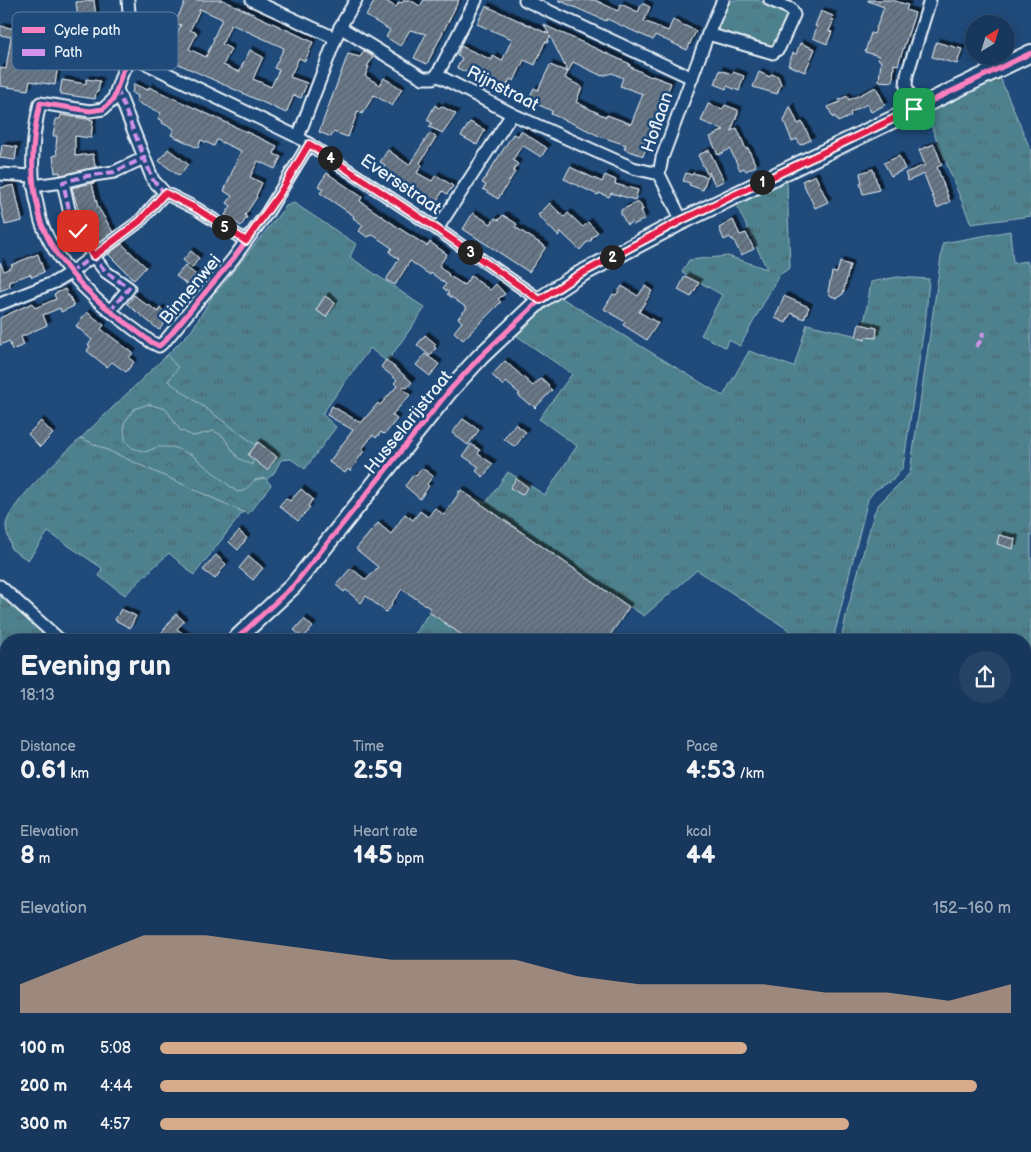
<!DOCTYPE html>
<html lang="en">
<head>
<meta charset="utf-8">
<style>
  body { margin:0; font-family:"Balsamiq Sans",sans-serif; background:#244365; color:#f1f3f6; height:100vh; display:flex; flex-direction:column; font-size:19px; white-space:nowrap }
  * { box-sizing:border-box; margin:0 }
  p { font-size:16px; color:#9eacbb }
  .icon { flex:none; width:28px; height:28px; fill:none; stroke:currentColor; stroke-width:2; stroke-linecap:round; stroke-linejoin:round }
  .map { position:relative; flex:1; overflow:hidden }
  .panel { position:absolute; left:0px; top:634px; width:1031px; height:519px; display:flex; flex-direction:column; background:#17385c; border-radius:20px 20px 0 0; box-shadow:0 2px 8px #0003,0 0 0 1px #365272 }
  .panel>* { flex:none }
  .needle { width:32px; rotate:38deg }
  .buttons { position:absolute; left:965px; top:15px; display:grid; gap:10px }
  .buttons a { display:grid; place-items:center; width:50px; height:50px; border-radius:50%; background:#17385c; box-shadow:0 2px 8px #0003,0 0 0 1px #365272; font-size:25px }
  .pin { position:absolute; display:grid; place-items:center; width:42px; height:42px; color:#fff; margin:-21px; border-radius:10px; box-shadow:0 2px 8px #0006 }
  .km { position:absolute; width:25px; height:25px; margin:-12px; border-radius:50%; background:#222; color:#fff; font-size:14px; line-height:25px; text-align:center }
  .round { display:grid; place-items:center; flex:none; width:52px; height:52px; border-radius:26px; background:#244365 }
  .summary { display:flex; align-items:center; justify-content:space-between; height:85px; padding:0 20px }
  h1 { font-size:28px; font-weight:700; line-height:38px }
  .stats { display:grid; grid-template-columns:repeat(3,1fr); gap:8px; height:85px; padding:5px 20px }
  .stats div { display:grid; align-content:center }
  .stats b { font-size:25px; font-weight:700 }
  .stats small { font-size:14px; font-weight:400 }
  .stats p { font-size:14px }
  .chart { height:140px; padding:10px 20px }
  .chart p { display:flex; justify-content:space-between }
  .chart svg { width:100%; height:90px; margin-top:5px; fill:#d6ab8b; opacity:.7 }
  ul { padding:0 20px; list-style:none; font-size:16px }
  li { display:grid; grid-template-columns:80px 60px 1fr; align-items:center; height:38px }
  li i { height:12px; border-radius:6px; background:#d6ab8b }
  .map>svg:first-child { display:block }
</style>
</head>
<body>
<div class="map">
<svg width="1031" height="1152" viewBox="0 0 1031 1152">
  <defs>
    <pattern id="grass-tufts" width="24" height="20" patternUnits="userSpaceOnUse" patternTransform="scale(1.25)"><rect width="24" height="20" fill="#4e818d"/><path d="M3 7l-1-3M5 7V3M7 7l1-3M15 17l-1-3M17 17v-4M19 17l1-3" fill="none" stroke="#4a676f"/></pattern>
    <pattern id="forest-crowns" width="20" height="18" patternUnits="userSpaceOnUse" patternTransform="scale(1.25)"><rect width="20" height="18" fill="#4e818d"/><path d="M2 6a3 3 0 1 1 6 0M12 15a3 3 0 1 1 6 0" fill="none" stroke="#4a676f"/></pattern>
    <pattern id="building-hatch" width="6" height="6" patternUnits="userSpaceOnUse" patternTransform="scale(1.25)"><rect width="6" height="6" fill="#697888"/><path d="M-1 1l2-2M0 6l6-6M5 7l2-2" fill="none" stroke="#59626c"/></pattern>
    <filter id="shadow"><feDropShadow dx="3.5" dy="-3.5" stdDeviation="0" flood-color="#0009"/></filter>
  </defs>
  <rect width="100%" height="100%" fill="#1f4a7a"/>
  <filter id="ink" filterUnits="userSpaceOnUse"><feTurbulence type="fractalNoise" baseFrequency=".02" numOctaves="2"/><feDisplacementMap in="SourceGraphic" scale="10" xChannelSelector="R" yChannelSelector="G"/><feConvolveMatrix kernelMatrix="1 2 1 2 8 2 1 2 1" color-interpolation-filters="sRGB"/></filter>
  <g filter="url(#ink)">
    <g fill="url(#grass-tufts)" stroke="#9bb9c2">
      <polygon points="728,0 758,0 789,14 773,53 719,33 718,24"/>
      <polygon points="999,75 1031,151 1031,216 971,224 925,111"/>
      <polygon points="787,181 790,268 779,275 740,346 729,340 725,347 701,335 722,295 682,272 689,260 728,256 767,269 736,204"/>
      <polygon points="294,203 356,244 350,257 425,308 387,362 370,348 322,414 336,427 305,469 291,459 281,460 274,473 266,480 265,478 255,480 244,491 237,492 192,455 157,447 146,452 131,448 124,440 124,423 134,409 148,404 166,409 180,430 193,436 214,431 223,436 238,458 252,464 253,460 260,448 168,381 178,368 167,355 192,330 212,297 212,293 217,291 223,284 286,206"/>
      <polygon points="1010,231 1013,263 1027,261 1031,274 1031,749 1025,755 1025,640 841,640 846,616 874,513 879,504 910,473 943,243"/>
      <polygon points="897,277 929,279 926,315 903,467 893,480 875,490 868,499 833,640 804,640 697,570 644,616 458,491 486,503 508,472 545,495 577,446 539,419 572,374 514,334 560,297 723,396 749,351 794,367 807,324 862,337 871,282"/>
      <path d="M81,438l162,74 -49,63 -25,-22 -13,12 -31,30 -26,-19 3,-8 -54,-36 -20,28 -17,-11c0,-9 -5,-15 -5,-22 -2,-19 60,-75 75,-89z"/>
      <polygon points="0,593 50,637 49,640 6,640 6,694 0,713"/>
      <polygon points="430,611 465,637 463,640 411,640"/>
      <polygon points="0,1130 6,1132 6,1146 632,1146 627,1152 0,1152"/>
      <polygon points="654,1146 763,1146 758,1152 649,1152"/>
    </g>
    <polygon fill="url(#forest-crowns)" stroke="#9bb9c2" points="167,355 178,368 168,381 260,448 253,460 252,465 238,458 223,436 214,431 193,436 180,430 166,409 148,404 134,409 124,423 125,440 132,448 146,452 157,447 173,447 192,455 237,492 244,491 255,480 265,478 271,485 248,514 81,438"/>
    <g fill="url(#building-hatch)" stroke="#e8f1f8" fill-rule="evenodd" filter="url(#shadow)">
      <polygon points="94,0 98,35 80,37 76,2"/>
      <path d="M181,0h42l90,42 -8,19 -6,-3 -9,19 17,6 -6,15 -7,-3 -8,18 -138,-63 8,-16 17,8 8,-17 -6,-2 10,-21zM200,9l22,10 -9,20h1l-8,18 -17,-8 8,-16 -7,-3zM231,24l53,24 -10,20 5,2 -8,17 -18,-8 10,-22 -13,-7 -11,22 -16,-7 8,-16 -9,-5z"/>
      <polygon points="375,0 384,0 396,7 399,2 402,3 404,0 410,0 420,6 424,0 459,0 427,64 414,58 426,34 410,30 400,46 386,37 390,30 366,16"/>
      <polygon points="558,0 595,0 618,11 621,4 638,12 642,3 650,7 644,21 668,31 673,20 696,31 687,50 655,35 653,40 607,19 606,21"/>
      <polygon points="868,0 892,0 908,5 906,10 915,13 898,65 894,64 893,82 879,81 881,61 878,59 879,56 865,52 871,33 874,34 884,7 868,1"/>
      <path d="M486,6l63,28 -5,-9 86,39 -1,2 22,11 1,-1 19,7 -28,73 -19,-7 2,-4 -27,-9 -16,-8 -32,-14 1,-3 -24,-11 6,-12 4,2 12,-25 18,7 -18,-36 -3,7 -2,-1 -10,23 -11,-5 -10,21 -4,-2 -5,11 -48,-22 5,-10 -5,-2 4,-10 31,14 1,-4 9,5 10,-22 -35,-15zM573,62l29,14 10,-3 11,5 -3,8 23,8 -12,30 -24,-9 -1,2 -30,-15 6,-15 -17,-9z"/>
      <polygon points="821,11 833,16 831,19 834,20 829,31 832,32 827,44 813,38 817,27 815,26"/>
      <polygon points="1,26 16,29 16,31 30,33 28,46 46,49 45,55 59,58 55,85 30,81 28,90 0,86 0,68 6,69 11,37 0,35"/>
      <polygon points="936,42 962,49 957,64 932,57"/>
      <polygon points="800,43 815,49 805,72 788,65 793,53 796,54"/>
      <polygon points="364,51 373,57 367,67 369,67 365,76 380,85 384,78 402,89 392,106 374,95 362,114 358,111 348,137 333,132 331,137 319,132 348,54 360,57"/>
      <polygon points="720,70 732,74 733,72 744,76 739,91 727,86 726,89 715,84"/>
      <polygon points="759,72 770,77 771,74 778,76 781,84 777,94 753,87"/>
      <polygon points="86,79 100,81 98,92 96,92 95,99 61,94 61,92 60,92 62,80 86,84"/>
      <polygon points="134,84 148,90 149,87 277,146 274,154 281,157 275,169 258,161 250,177 262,183 256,196 257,197 245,215 247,217 241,226 225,215 231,206 227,203 232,196 224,191 241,151 217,140 214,146 201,140 198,148 171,135 174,129 162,123 163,121 158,119 161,113 136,102 138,96 132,93"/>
      <polygon points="876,87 885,105 871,112 867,104 850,113 851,116 838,122 835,116 833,118 828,107 840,102 839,100 847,96 849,100"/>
      <polygon points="708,104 723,109 725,105 738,110 738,113 731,131 737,128 746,149 748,148 756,166 746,171 744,168 740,170 730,149 718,155 710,137 724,130 701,121"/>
      <polygon points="435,105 439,108 441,106 456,114 443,133 429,127 432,123 427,120"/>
      <polygon points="790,106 798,124 802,122 811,140 800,145 797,139 792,141 784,121"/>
      <polygon points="61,115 93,120 91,138 75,136 75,156 93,154 95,166 97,167 62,175 60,175 60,172 55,173 53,156 57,155 56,146 57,136 53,136 56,119 60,119"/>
      <polygon points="470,122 485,130 477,145 461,136"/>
      <polygon points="521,131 547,148 541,157 522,145 513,160 518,164 513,171 515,172 498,199 483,189 486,185 482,183 513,134 518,136"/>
      <polygon points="430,133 436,137 420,163 422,165 417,173 432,181 436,175 453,186 447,194 443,191 434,205 382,169 385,165 380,162 388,150 409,165"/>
      <polygon points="934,144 942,165 937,167 950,202 937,208 924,174 908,181 905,173 925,165 919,150"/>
      <polygon points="2,145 17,147 15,160 0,158"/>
      <polygon points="168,149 188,164 179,176 159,161"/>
      <polygon points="709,150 724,181 715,185 709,172 708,176 698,155"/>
      <polygon points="899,156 905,169 891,176 884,163"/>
      <polygon points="570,167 602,182 605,175 616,180 615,184 638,190 635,200 611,193 609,197 599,193 598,195 564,179"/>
      <polygon points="873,169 879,190 863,194 860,183 862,183 860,173"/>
      <polygon points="327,173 362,197 360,201 402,230 427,246 430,242 447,254 439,266 443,269 443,270 449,274 448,275 464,285 471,276 490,290 496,284 505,294 498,299 501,302 463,340 454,332 462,322 458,318 467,308 447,294 449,293 443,288 446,284 431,273 430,275 410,261 395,285 386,280 399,259 389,252 392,248 373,235 367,237 359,231 363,225 353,218 354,216 320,193 323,189 318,186"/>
      <polygon points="686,173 692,175 693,173 707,177 703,190 689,185 690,183 683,181"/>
      <polygon points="815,175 828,202 815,208 802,181"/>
      <polygon points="96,182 92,184 98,207 113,232 99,242 79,209 78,209 72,188"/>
      <polygon points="14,185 22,221 5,225 0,202 0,188"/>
      <polygon points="550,203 564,217 568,213 583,227 588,222 598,232 591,239 592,240 586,243 580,250 561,232 558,236 538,215"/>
      <polygon points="636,203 640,203 643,210 641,210 645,219 633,225 632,222 627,225 621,214 621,210"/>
      <polygon points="473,213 491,224 495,218 499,220 503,215 517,224 515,227 546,247 529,272 463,229"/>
      <polygon points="733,220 740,235 746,233 754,249 741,255 733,239 732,240 730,237 724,240 719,228"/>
      <polygon points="122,244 146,267 134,280 108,254"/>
      <polygon points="191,251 199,258 192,268 183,260"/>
      <polygon points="38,254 44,272 32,277 30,274 9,282 10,287 0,291 0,262 4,271 12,267 11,265"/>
      <polygon points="840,262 850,265 843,294 837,298 831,296 828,292 832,272 837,273"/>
      <polygon points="185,266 200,278 192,288 176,276"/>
      <polygon points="685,276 699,283 691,297 678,290"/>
      <polygon points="622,286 638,296 645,286 652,291 639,312 658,323 647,340 623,325 625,322 604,309 613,294 616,295"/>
      <polygon points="65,289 68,296 69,295 74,306 61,312 60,308 43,315 47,325 21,337 24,345 12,350 9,341 0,345 0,318 32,303 35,308 56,299 54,294"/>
      <polygon points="134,295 148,306 149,305 158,312 160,308 170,316 159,330 127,304"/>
      <polygon points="325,296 335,303 326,317 316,310"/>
      <polygon points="784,296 809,307 804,319 791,313 786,323 775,318"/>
      <polygon points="87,312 104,325 101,329 133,353 129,358 134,362 126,372 112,362 107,367 87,351 90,346 88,345 92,340 76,326"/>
      <polygon points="859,324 877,328 876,338 865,337 865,340 856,337"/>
      <polygon points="425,335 436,344 434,347 436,348 430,356 417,345"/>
      <polygon points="425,354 439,364 430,376 416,365"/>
      <polygon points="386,360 412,382 407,388 404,386 402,388 410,395 392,415 397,419 385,434 384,433 383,434 381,432 376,438 373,435 362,449 364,451 350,471 348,469 345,473 329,462 353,430 327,415 332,406 361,423 378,403 380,405 397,386 394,383 397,380 381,367"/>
      <polygon points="505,361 533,386 541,378 549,385 548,386 552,390 535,408 531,404 530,405 518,395 520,394 506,382 503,386 492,375"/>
      <polygon points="463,419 479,430 468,445 452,433"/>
      <polygon points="41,421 53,434 40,447 28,434"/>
      <polygon points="515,424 526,432 515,447 504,439"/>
      <polygon points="258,442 277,457 267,470 248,455"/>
      <polygon points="471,444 480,450 478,454 493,464 483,477 476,471 479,467 463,456"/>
      <polygon points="422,468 433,476 427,484 429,486 420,499 405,486 414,474 416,476"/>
      <polygon points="516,479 528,487 522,495 510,488"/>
      <polygon points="301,489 313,499 308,506 310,507 298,521 279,506 286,498 290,501"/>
      <polygon points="461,490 629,607 607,640 469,640 429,612 431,609 402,589 391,604 392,605 386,612 366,596 361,603 346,590 344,592 336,585 351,568 366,580 378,567 356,549 378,523 391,534 405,514 413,520 420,511 428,517 435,508 444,515"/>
      <polygon points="239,531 247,538 238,550 229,542"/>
      <polygon points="999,535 1015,539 1013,549 997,544"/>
      <polygon points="216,555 226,564 215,579 203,570"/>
      <polygon points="249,556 263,568 253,580 239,568"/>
      <polygon points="121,609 136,616 130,628 115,620"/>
      <polygon points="176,614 184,621 177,629 192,640 156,640"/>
      <polygon points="304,619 313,627 303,638 294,630"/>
    </g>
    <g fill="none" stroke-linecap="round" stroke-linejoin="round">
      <g stroke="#e8f1f8" stroke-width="15">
        <g id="street">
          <polyline points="128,0 132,50 139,60 298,137 437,229 540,300"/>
          <polyline points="252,0 335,38"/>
          <polyline points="525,0 692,78"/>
          <polyline points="340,27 423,78 433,78 437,75 512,114 633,168 659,174"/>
          <polyline points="708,34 773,53 779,48 794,15 791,9 770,0"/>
          <path d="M135,55l-12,16 -10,29 -10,9 -13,2 -50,-8c-8,35 -11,70 -2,105 1,6 2,13 5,19 11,28 32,53 54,73 17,15 36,28 54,42l8,4 6,-5 68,-82 34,-46 42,-69"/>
          <polyline points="437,75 476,0"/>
          <polyline points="117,89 153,180 165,193 197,209 246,241"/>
          <polyline points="914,109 906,86 907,75 930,0"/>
          <polyline points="298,137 340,27 356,0"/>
          <polyline points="0,174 32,176"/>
          <polyline points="63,182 70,214 78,231 93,256 106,272 129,288 110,311"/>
          <polyline points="33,186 63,182 87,176 114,172 144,158"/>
          <polyline points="682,221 659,174 662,158 708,34 723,0"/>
          <polyline points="437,229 512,114"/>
          <polyline points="0,304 55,282 70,273 140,221 165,193"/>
          <polyline points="0,586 60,640"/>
          <polyline points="1025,771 1031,765"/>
          <polyline points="638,1152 643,1146"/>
        </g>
      </g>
      <g stroke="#e8f1f8" stroke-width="20">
        <g id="secondary">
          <polyline points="235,640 293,586 449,391 480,357 540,300 575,277 682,221 1031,53"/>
          <polyline points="0,903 6,881"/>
        </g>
      </g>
      <use href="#street" stroke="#1f4a7a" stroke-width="11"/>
      <use href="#secondary" stroke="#1f4a7a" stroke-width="16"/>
      <g stroke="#d193ec" stroke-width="4" stroke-dasharray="8 4" stroke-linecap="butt">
        <polyline points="117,89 153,180 165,193 197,209 246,241"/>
        <polyline points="70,273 140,221 165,193"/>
        <polyline points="110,311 129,288 106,272 93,256 78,231 70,214 63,182 87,176 114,172 144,158"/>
        <polyline points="976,347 982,339 983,332"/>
      </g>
      <g stroke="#1f4a7a" stroke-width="8">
        <g id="cycleway">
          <path d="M135,55l-12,16 -10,29 -10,9 -13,2 -50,-8c-8,35 -11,70 -2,105 1,6 2,13 5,19 11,28 32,53 54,73 17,15 36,28 54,42l8,4 6,-5 68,-82 34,-46 42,-69"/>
          <polyline points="235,640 293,586 449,391 480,357 540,300 575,277 682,221 1031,53"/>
        </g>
      </g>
      <use href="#cycleway" stroke="#ff80c0" stroke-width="5"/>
    </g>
  </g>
  <g fill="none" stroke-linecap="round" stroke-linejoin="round" filter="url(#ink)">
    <g stroke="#fff" stroke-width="10">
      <polyline id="route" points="78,231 94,256 140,221 165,193 197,209 246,241 280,193 309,144 437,229 540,300 575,277 682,220 914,109"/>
    </g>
    <use href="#route" stroke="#e11d48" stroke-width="6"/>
  </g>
  <g text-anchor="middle" stroke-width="5" stroke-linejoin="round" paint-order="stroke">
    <g font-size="18" fill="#e8f1f8" stroke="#1f4a7a">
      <text transform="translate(503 88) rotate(27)" y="6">Rijnstraat</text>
      <text transform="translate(657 122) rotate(-71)" y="6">Hoflaan</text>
      <text transform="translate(401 184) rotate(34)" y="6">Eversstraat</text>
      <text transform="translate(190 289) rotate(-50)" y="6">Binnenwei</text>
      <text transform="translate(408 422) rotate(-51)" y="6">Husselarijstraat</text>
    </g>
  </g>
  <rect x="12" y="12" width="166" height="58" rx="8" fill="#1f4a7a" stroke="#5b7ca0" stroke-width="1"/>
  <rect x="22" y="27" width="23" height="6" fill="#ff80c0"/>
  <rect x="22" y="49" width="23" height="7" fill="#d193ec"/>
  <g font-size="14" fill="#e8f1f8">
    <text x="54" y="35">Cycle path</text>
    <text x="54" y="57">Path</text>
  </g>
</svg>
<div class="buttons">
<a><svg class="needle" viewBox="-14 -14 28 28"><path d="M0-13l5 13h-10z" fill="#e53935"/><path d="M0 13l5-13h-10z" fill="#9eacbb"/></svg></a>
</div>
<div class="pin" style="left:914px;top:109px;background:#1e9e55"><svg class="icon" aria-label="arrive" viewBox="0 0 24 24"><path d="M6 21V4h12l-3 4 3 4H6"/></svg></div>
<div class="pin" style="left:78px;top:231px;background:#d93025"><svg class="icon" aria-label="check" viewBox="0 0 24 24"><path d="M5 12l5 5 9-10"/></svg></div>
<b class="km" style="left:762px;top:182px">1</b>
<b class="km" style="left:612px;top:257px">2</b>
<b class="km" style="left:470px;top:252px">3</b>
<b class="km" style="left:330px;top:158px">4</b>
<b class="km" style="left:224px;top:227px">5</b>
<section class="panel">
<div class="summary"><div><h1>Evening run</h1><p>18:13</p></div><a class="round"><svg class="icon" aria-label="share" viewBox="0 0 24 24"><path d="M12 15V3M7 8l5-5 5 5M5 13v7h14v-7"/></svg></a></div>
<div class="stats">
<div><p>Distance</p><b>0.61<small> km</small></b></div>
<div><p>Time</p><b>2:59</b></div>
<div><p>Pace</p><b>4:53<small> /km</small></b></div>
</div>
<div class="stats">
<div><p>Elevation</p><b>8<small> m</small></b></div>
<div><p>Heart rate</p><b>145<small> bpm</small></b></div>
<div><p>kcal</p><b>44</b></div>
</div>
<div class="chart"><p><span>Elevation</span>152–160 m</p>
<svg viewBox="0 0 160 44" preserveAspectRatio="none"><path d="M0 44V30L10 18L20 6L30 6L40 10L50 14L60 18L70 18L80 18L90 26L100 30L110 30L120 30L130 34L140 34L150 38L160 30V44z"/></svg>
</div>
<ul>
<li><b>100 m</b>5:08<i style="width:69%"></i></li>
<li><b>200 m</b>4:44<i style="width:96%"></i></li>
<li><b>300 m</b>4:57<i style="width:81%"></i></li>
</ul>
</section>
</div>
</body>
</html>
